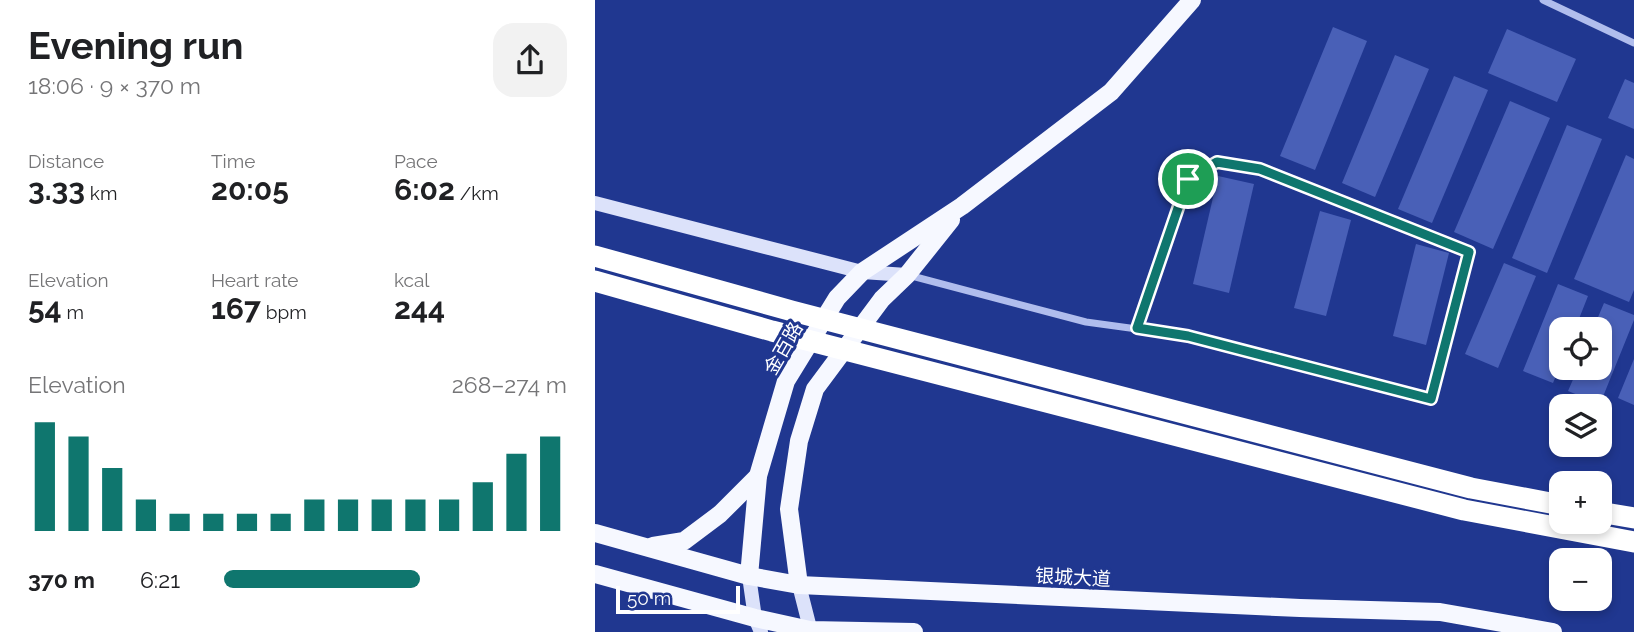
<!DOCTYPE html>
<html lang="en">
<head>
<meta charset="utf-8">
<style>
  body { margin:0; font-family:Raleway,"Noto Sans SC",sans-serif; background:#f2f2f2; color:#202124; height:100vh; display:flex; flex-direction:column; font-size:26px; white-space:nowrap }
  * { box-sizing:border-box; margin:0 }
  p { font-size:23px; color:#757577 }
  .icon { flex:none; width:38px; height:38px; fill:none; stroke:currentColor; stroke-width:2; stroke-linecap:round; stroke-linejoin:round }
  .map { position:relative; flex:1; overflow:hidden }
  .panel { display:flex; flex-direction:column; background:#fff; width:595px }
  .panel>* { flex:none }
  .tools { position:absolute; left:954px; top:317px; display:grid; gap:14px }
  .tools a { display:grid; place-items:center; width:63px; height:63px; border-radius:14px; background:#fff; box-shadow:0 4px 10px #0003; font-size:35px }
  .scale { position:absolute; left:21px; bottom:18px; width:124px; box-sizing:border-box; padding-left:7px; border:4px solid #fff; border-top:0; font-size:19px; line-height:24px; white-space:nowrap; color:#fff; -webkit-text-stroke:5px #203790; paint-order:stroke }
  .pin { position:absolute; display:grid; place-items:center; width:60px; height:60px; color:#fff; margin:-30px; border:4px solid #fff; border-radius:50%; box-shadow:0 2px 7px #0007 }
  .round { display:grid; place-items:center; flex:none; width:74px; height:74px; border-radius:21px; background:#f2f2f2 }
  .overview { display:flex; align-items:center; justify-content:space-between; height:119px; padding:0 28px }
  h1 { font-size:38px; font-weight:700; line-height:52px }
  .stats { display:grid; grid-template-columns:repeat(3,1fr); gap:10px; height:119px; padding:7px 28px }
  .stats div { display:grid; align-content:center }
  .stats b { font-size:30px; font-weight:700 }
  .stats small { font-size:19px; font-weight:400 }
  .stats p { font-size:19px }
  .chart { height:196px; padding:14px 28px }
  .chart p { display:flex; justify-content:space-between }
  .chart svg { width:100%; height:126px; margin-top:7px; stroke:#0f766e; stroke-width:6 }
  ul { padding:0 28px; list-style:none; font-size:23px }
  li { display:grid; grid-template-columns:112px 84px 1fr; align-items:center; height:52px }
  li i { height:18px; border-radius:9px; background:#0f766e }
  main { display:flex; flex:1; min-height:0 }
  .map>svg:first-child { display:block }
</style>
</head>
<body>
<main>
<section class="panel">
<div class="overview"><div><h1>Evening run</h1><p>18:06 · 9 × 370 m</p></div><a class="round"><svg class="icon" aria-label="share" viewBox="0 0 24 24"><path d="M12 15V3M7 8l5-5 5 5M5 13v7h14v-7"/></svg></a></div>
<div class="stats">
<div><p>Distance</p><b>3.33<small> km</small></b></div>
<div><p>Time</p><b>20:05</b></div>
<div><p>Pace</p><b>6:02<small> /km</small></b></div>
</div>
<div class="stats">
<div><p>Elevation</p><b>54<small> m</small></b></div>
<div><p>Heart rate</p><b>167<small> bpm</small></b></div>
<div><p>kcal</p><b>244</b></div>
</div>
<div class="chart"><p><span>Elevation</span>268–274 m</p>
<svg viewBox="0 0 160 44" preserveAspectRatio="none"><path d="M5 44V6M15 44V11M25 44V22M35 44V33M45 44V38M55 44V38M65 44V38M75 44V38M85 44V33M95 44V33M105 44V33M115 44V33M125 44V33M135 44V27M145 44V17M155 44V11"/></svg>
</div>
<ul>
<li><b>370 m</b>6:21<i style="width:57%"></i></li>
</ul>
</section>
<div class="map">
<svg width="1039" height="632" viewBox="0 0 1039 632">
  <rect width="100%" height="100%" fill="#203790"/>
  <g fill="#4960b7">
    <polygon points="738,27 772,41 720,170 685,156"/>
    <polygon points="912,29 981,59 962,102 893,73"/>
    <polygon points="800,55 834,69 780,197 747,183"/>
    <polygon points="859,76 893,90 837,223 803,209"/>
    <polygon points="1030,79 1039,83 1039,129 1013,118"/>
    <polygon points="915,101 955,118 898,249 859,232"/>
    <polygon points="972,125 1007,139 952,273 917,258"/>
    <polygon points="1031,155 1039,159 1039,290 1034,302 979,279"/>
    <polygon points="623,176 659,184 634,293 598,284"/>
    <polygon points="725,211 756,220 731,316 699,308"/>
    <polygon points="821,244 854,253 831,345 798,336"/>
    <polygon points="909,263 941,276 903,368 870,354"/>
    <polygon points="963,284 993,296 980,329 966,329 966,364 958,383 928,371"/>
    <polygon points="1009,303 1039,315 1039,320 1005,404 973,391 983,368 1004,368 1004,329 998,329"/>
    <polygon points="1039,359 1039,405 1023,398"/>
  </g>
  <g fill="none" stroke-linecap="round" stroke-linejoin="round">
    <g stroke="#b0bded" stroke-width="7">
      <polyline points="948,0 1039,43"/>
      <polyline points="313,275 491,322 593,336 837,399 874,252 665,169 622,162 593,179 542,328"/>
    </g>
    <g stroke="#dce2fa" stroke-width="14">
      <polyline points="0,203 267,272 312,275"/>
      <polyline points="154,576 160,618 166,632"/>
      <polyline points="204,585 216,632"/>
    </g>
    <g stroke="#f6f8ff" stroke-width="18">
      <polyline points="0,533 154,576 204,585 705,608 845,612 958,632"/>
      <polyline points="58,546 89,541 125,514 163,476"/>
      <polyline points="0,574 160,618 215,630 319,632"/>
      <polyline points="154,576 163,476 191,381 242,298 267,272 367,206 516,92 597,0"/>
      <polyline points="204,585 194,509 204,441 220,389 287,299 312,275 356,220"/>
    </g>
    <g stroke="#fff" stroke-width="21">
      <polyline points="0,256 197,311 876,488 966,505"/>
      <polyline points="0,281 177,331 869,510 1039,542"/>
      <polyline points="1004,512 1039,518"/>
    </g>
  </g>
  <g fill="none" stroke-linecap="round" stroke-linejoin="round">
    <g stroke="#fff" stroke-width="14">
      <polygon id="route" points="622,162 665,169 874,252 836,399 593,336 542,328 593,179"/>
    </g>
    <use href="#route" stroke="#0f766e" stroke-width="9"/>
  </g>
  <g text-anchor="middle" stroke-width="6" stroke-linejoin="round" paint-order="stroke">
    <g font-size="19" fill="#fff" stroke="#203790">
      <text transform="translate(188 348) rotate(-60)" y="7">金百路</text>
      <text transform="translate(478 577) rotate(3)" y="7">银城大道</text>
    </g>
  </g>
</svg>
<div class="tools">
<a><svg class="icon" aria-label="locate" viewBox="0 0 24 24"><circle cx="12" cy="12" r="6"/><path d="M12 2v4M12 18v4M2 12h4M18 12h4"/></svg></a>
<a><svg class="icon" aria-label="layers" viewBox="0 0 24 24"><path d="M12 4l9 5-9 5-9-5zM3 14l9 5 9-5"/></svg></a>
<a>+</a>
<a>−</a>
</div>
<div class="scale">50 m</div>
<div class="pin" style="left:593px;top:179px;background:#1e9e55"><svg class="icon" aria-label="arrive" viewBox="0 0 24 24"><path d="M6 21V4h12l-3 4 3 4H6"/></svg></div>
</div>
</main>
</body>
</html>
